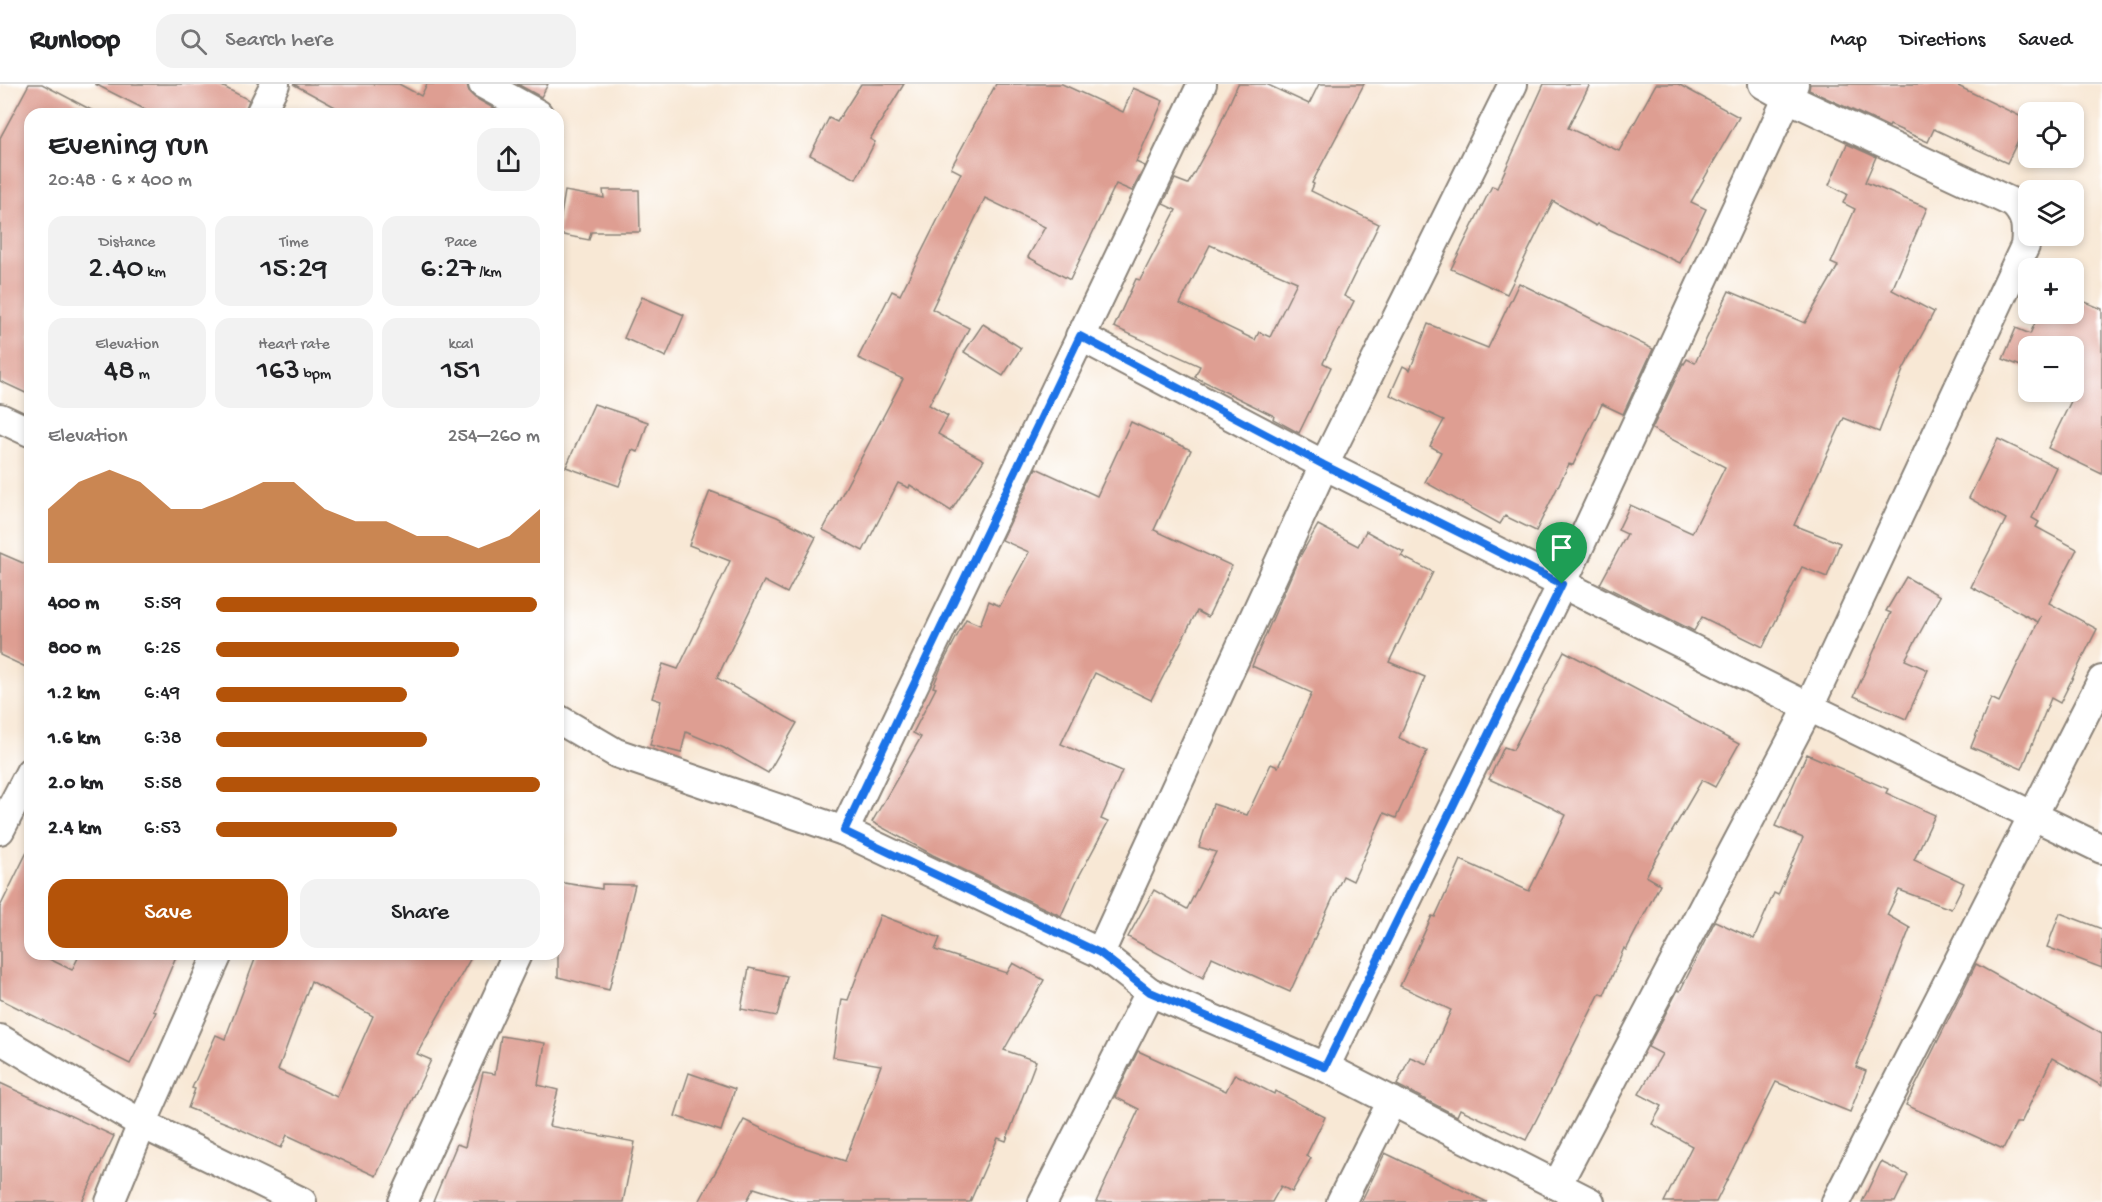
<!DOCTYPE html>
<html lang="en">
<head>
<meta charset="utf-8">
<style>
  body { margin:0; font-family:"Gochi Hand",sans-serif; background:#f2f2f2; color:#202124; height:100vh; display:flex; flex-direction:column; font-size:22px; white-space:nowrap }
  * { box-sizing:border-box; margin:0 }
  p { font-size:20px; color:#757577 }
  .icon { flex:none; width:33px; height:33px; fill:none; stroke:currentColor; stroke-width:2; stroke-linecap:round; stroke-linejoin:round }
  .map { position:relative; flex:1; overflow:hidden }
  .sheet { position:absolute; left:24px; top:24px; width:540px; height:852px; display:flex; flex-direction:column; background:#fff; border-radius:18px; box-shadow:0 3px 9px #0003 }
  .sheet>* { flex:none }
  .controls { position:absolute; left:2018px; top:18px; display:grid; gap:12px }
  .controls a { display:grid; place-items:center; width:66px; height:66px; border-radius:12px; background:#fff; box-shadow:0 3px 9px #0003; font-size:30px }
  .pin { position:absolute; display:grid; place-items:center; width:51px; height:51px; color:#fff; margin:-62px -26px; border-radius:50% 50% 50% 0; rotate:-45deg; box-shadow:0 0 6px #0007 }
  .pin .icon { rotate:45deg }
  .round { display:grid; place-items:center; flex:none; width:63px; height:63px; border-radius:18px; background:#f2f2f2 }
  .head { display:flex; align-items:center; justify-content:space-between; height:102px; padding:0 24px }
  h1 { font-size:33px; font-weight:600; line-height:45px }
  .figures { display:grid; grid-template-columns:repeat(3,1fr); gap:9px; height:102px; padding:6px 24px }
  .figures div { display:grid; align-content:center; border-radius:15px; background:#f2f2f2; text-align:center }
  .figures b { font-size:30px; font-weight:600 }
  .figures small { font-size:16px; font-weight:400 }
  .figures p { font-size:16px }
  .chart { height:168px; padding:12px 24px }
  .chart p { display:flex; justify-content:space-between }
  .chart svg { width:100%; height:108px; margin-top:6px; fill:#b45309; opacity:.7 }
  .cta { display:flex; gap:12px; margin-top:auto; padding:12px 24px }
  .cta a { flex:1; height:69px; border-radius:18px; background:#b45309; color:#fff; font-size:24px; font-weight:600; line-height:69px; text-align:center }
  .cta a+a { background:#f2f2f2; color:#202124 }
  ul { padding:0 24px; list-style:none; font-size:20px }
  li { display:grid; grid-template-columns:96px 72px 1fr; align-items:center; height:45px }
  li i { height:15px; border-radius:8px; background:#b45309 }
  header { display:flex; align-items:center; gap:36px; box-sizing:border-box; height:84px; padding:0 30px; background:#fff; border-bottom:2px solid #e0e0e0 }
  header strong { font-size:28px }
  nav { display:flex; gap:33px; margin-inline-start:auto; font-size:21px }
  .search { width:420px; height:54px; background:#f2f2f2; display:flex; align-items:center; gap:15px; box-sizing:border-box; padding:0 21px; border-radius:18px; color:#757577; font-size:22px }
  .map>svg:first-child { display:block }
</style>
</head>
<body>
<header>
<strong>Runloop</strong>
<div class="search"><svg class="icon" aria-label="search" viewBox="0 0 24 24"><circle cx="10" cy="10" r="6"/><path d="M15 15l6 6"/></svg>Search here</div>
<nav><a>Map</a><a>Directions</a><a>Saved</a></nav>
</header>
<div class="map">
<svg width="2102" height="1118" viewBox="0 0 2102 1118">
  <rect width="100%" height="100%" fill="#fff"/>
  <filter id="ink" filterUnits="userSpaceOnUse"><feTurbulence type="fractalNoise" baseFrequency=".0167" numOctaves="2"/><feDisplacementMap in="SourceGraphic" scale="12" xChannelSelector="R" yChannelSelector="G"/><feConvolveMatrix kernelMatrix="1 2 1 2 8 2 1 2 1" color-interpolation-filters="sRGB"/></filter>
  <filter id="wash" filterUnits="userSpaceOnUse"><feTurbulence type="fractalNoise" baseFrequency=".008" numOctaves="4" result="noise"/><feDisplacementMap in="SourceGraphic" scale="24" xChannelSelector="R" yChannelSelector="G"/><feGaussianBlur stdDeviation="1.35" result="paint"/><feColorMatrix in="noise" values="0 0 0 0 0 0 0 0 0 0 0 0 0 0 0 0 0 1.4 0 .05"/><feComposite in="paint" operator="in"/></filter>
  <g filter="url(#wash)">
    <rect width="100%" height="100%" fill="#f8e8d5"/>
    <g id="blocks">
      <g fill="#de9e92" fill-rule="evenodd">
        <polygon points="29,0 42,0 99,30 30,30 30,311 0,297 0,54"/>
        <polygon points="95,0 218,0 249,16 244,30 154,30"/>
        <polygon points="293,0 399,0 421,12 427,0 467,0 469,8 475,14 504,30 348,30"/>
        <polygon points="517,0 548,0 541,13"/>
        <polygon points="861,0 904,0 870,55 875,58 856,95 810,71 829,34 837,38"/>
        <polygon points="996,0 1062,0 1123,28 1133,4 1163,17 1136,78 1145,82 1132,107 1116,100 1070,196 1028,173 1045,143 985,114 932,225 969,244 929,321 948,332 938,350 984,376 951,427 910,401 909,404 898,399 863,467 823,446 903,295 858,274 892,207 900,211 961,89 951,84"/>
        <path d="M1238,0h28l43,20 10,-20h45l-52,99 2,1 -3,7 68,33 -35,72 10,5 -31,62 8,4 -32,66 -26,-14 1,-3 -79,-39 5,-11 -86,-39 22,-48 4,1 36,-70 -13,-6 12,-25 13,5 29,-53zM1210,161l87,37 -27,55 -11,-5 -4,8 -75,-36z"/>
        <polygon points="1544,0 1590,0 1568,44 1619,67 1656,0 1678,0 1739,33 1691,118 1706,125 1680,179 1598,140 1596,142 1553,117 1507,210 1451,185 1492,102 1497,104"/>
        <polygon points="1810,0 1954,0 2028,36 2007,79 1934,45 1928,58 1890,41 1889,43 1809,6"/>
        <polygon points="1847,60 1876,73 1865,98 1927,124 1892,206 1934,228 1903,286 1879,348 1844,334 1794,441 1840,459 1827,493 1802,483 1763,563 1702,533 1694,547 1600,500 1627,450 1618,446 1630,421 1692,449 1725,383 1652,345 1683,279 1684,280 1687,275 1695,279 1729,207 1805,239 1838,182 1831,179 1855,125 1843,119 1847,110 1829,101"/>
        <polygon points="603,106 639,106 640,148 591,148 589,156 558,150 565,107 604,114"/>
        <polygon points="1519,199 1653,265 1623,330 1602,320 1573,381 1569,380 1536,447 1505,432 1500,440 1425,398 1441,368 1430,362 1444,336 1390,311 1403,282 1410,286 1428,240 1488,264"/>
        <polygon points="642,213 684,231 666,273 624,254"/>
        <polygon points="2073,213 2102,225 2102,390 2048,364 2077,305 2073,304 2073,262 2028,262 2028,285 2003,275 2016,244 2030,250 2039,230 2073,230"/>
        <polygon points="983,240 1021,264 1003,292 964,268"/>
        <polygon points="594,320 648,338 638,368 632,366 619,402 566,383"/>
        <polygon points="1131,338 1191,366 1154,446 1232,482 1208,533 1197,527 1151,616 1095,589 1061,660 1122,687 1101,735 1108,738 1077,796 1061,832 933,771 872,738 921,653 913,649 936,604 933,603 942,581 966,535 980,541 989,517 1000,522 1029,468 1002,456 1036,384 1097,412"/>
        <polygon points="1998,355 2056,383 2032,434 2039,438 2036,443 2077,465 2049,519 2097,545 2060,619 2051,614 2022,685 1971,663 1991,614 1999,618 2041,532 2038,538 1971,503 2006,435 1969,414"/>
        <polygon points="710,407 777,433 816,453 787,509 764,497 717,594 797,639 768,689 724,664 686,648 681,669 650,661 661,617 652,614 663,580 678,585 730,477 689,461"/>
        <polygon points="1318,441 1358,462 1366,447 1404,468 1401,472 1433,488 1389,578 1425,593 1399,654 1427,667 1396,734 1384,729 1353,797 1343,792 1290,908 1212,873 1203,894 1128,853 1154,806 1187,825 1216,768 1199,763 1213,720 1247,731 1271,680 1278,683 1312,609 1252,582 1298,476"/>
        <polygon points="0,469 30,482 30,585 0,571"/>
        <polygon points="1906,493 1940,512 1905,576 1928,586 1906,635 1854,612 1891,529 1886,527"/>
        <polygon points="1564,567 1739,660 1715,703 1702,696 1646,792 1660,800 1626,866 1624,864 1604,911 1600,909 1526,1056 1460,1025 1457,1032 1397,1001 1410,973 1427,980 1451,926 1400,902 1432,832 1435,833 1461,776 1529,807 1566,731 1541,718 1489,695 1504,663 1513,666"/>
        <polygon points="1807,670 1888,705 1886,709 1935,731 1914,776 1964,799 1951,825 1899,806 1887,831 1910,844 1856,983 1866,987 1850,1028 1776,998 1716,1118 1664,1118 1692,1062 1652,1040 1662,1022 1639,1010 1662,970 1648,963 1678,906 1680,907 1715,837 1754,855 1774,809 1778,811 1803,754 1775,742"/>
        <polygon points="30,762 30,870 39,870 72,886 80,870 177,870 153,927 156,928 130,980 0,915 0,823"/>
        <polygon points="558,798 602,805 602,800 635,801 609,906 558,893"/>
        <polygon points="2060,829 2102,845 2102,884 2047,863"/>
        <polygon points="880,831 940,854 935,866 1007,889 1013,879 1044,896 1004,966 1036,977 1006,1057 998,1054 970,1118 798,1118 754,1104 746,1118 699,1118 744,1036 794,1060 845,1077 881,981 833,973 842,915 848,916"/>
        <path d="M257,870h216l-56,100 14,6 -55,116 -89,-41 -6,13 -50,-23 -43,-17 7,-19 -3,-1 24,-53 9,4zM311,897l62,35 -36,81 -59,-27z"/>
        <polygon points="1976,880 2102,950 2102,1002 2052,974 2021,1039 2016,1039 2003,1065 1906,1021"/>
        <polygon points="749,884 787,892 777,932 741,925"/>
        <polygon points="501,952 545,959 538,1001 558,1006 549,1042 635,1058 623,1118 433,1118 457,1060 465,1063 483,988 495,990"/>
        <polygon points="1138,967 1226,1007 1235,990 1274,1010 1275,1007 1325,1033 1306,1072 1311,1074 1292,1108 1281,1102 1272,1118 1096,1118 1139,1025 1115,1013"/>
        <polygon points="689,989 735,1005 721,1047 675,1032"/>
        <polygon points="0,999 114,1052 82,1118 0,1118"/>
        <polygon points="1385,1069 1487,1118 1361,1118"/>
        <polygon points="1881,1078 1908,1091 1895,1118 1862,1118"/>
      </g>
    </g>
  </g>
  <g filter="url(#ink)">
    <use href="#blocks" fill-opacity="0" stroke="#8a8278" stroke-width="1.5"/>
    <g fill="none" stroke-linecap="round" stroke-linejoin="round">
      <g stroke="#8a8278" stroke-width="32">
        <g id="street">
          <polyline points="483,0 538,30"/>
          <polyline points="260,30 275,0"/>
          <polyline points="1080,252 1324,381 1809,623 2102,765"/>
          <polyline points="0,334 30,348"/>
          <polyline points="558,635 616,669 844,747 1100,869 1150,908 1325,983 1590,1118"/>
          <polyline points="0,746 30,688"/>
          <polyline points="844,747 1202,0"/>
          <polyline points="1100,869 1324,381 1513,0"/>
          <polyline points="0,955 142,1040 302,1118"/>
          <polyline points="1325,983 1562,500 1794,0"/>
          <path d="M1557,1101l252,-478 216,-461c2,-18 2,-30 -12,-43l-225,-105 -25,-14"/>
          <polyline points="110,1118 142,1040 218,870"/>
          <polyline points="403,1118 517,870"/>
          <polyline points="1043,1118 1150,908"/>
          <polyline points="1341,1118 1392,1017"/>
          <polyline points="1836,1118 2102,596"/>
        </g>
      </g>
      <use href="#street" stroke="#fff" stroke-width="28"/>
    </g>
  </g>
  <g fill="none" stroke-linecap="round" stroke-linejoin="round" filter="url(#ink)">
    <g stroke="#fff" stroke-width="12">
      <polygon id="route" points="1080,252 1324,381 1562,500 1325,983 1150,908 1100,869 844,747"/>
    </g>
    <use href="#route" stroke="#1a73e8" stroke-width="8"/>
  </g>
</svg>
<div class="controls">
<a><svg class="icon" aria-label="locate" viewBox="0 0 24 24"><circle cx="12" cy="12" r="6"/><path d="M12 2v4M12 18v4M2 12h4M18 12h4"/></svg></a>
<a><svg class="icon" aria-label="layers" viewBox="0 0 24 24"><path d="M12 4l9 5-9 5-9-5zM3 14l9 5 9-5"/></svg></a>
<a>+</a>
<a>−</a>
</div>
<div class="pin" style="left:1562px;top:500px;background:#1e9e55"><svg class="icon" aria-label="arrive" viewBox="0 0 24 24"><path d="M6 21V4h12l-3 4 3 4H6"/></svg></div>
<section class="sheet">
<div class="head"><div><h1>Evening run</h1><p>20:48 · 6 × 400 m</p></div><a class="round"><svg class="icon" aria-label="share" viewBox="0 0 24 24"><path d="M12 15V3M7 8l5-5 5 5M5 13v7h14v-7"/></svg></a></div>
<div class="figures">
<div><p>Distance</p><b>2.40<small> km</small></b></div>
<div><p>Time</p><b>15:29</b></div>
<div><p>Pace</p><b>6:27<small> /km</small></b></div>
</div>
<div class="figures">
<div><p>Elevation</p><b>48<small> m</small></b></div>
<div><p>Heart rate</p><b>163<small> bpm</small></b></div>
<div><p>kcal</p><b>151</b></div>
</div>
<div class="chart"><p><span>Elevation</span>254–260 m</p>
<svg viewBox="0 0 160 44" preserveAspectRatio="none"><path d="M0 44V22L10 11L20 6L30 11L40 22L50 22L60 17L70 11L80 11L90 22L100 27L110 27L120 33L130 33L140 38L150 33L160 22V44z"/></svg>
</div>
<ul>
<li><b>400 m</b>5:59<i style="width:99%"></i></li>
<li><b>800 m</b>6:25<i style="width:75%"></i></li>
<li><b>1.2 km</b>6:49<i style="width:59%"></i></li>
<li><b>1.6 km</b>6:38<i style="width:65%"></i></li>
<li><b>2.0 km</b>5:58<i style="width:100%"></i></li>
<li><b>2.4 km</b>6:53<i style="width:56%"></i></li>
</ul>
<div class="cta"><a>Save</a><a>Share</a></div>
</section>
</div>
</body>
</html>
